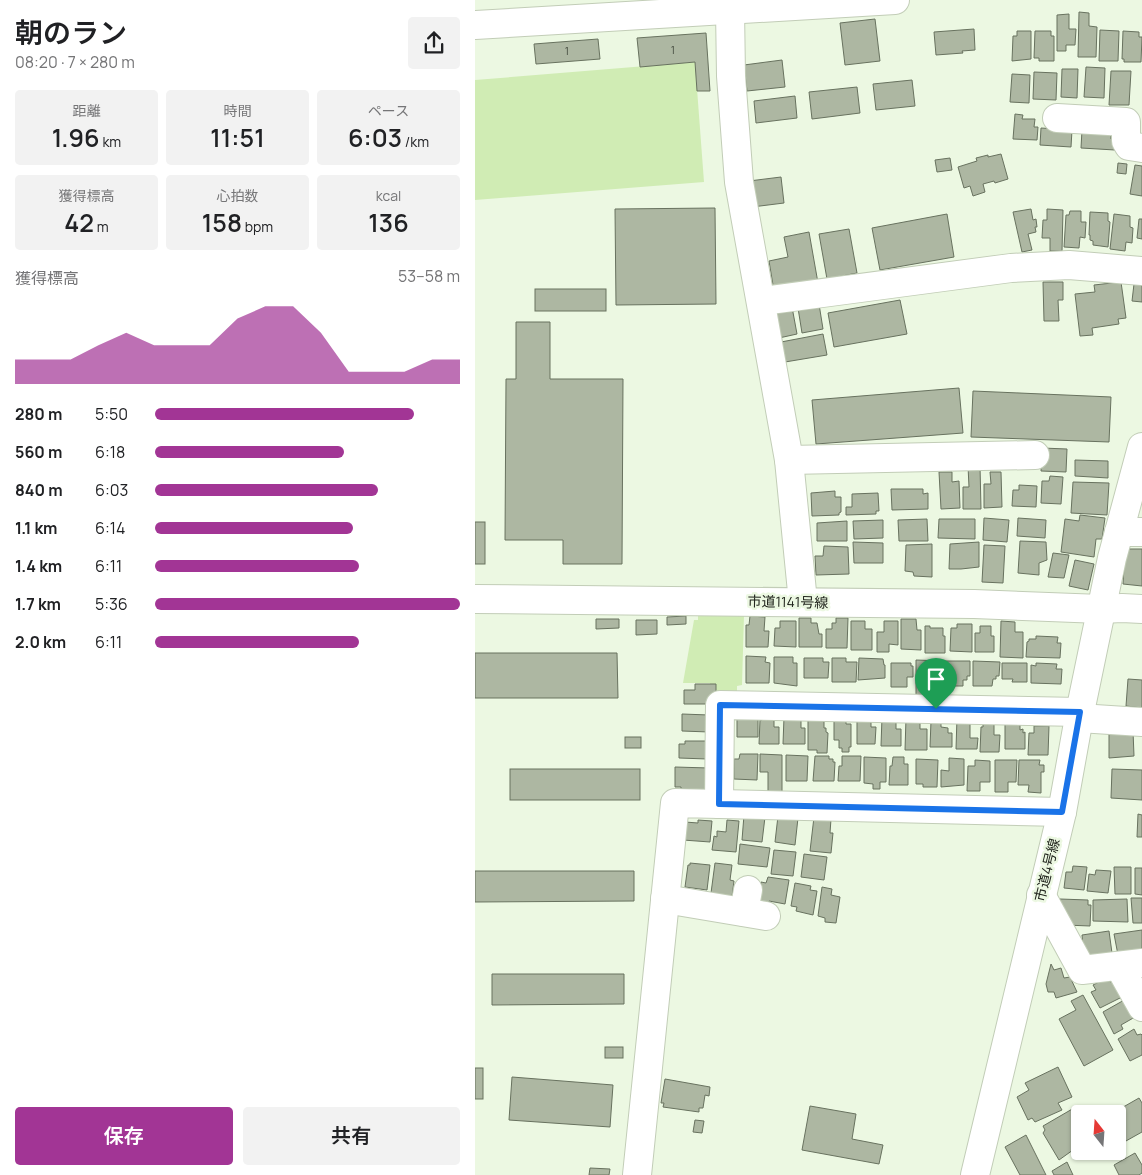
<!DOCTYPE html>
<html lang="ja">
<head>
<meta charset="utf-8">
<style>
  body { margin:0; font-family:Manrope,"Noto Sans JP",sans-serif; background:#f2f2f2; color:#202124; height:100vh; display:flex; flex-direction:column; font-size:19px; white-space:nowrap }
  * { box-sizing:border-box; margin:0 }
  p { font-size:16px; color:#757577 }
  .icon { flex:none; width:28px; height:28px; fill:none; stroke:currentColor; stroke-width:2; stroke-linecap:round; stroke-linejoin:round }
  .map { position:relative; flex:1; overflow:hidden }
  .details { display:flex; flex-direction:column; background:#fff; width:475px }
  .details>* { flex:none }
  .needle { width:32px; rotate:343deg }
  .fabs { position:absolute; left:596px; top:1105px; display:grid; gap:10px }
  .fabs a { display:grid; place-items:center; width:55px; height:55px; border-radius:5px; background:#fff; box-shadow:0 1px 4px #0004; font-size:25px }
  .pin { position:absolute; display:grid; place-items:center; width:42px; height:42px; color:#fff; margin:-51px -21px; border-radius:50% 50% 50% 0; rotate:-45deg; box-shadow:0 0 5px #0007 }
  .pin .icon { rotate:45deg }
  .round { display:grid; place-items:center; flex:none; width:52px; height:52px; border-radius:5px; background:#f2f2f2 }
  .headline { display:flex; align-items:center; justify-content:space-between; height:85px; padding:0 15px }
  h1 { font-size:28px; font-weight:600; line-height:38px }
  .figures { display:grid; grid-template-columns:repeat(3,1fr); gap:8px; height:85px; padding:5px 15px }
  .figures div { display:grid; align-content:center; border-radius:5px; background:#f2f2f2; text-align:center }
  .figures b { font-size:25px; font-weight:600 }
  .figures small { font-size:14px; font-weight:400 }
  .figures p { font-size:14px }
  .chart { height:140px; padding:10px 15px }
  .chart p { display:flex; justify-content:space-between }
  .chart svg { width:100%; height:90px; margin-top:5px; fill:#a23595; opacity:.7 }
  .button { display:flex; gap:10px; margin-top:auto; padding:10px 15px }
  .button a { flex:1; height:58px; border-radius:5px; background:#a23595; color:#fff; font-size:20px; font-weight:600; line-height:58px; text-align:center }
  .button a+a { background:#f2f2f2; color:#202124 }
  ul { padding:0 15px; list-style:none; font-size:16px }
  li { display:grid; grid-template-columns:80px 60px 1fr; align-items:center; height:38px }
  li i { height:12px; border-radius:6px; background:#a23595 }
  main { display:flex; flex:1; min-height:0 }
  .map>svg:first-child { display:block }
</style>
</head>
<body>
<main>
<section class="details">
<div class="headline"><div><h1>朝のラン</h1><p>08:20 · 7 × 280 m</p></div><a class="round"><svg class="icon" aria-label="share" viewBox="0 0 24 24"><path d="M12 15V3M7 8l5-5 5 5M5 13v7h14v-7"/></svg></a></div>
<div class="figures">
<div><p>距離</p><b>1.96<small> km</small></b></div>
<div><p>時間</p><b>11:51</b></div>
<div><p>ペース</p><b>6:03<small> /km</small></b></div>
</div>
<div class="figures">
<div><p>獲得標高</p><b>42<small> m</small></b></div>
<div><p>心拍数</p><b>158<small> bpm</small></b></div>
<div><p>kcal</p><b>136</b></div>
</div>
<div class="chart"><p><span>獲得標高</span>53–58 m</p>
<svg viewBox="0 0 160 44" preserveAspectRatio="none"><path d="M0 44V32L10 32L20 32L30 25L40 19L50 25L60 25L70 25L80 12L90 6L100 6L110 19L120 38L130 38L140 38L150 32L160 32V44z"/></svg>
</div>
<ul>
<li><b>280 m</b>5:50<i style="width:85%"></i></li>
<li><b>560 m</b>6:18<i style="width:62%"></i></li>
<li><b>840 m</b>6:03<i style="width:73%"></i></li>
<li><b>1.1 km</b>6:14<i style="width:65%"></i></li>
<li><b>1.4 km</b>6:11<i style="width:67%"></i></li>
<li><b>1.7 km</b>5:36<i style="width:100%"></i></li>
<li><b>2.0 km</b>6:11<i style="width:67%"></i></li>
</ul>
<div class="button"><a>保存</a><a>共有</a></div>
</section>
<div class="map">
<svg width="667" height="1175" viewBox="0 0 667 1175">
  <rect width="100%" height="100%" fill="#ecf8e2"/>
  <g fill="#d0ecb4">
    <polygon points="220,62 229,182 0,200 0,80"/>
    <polygon points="223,614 269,615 267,685 262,686 262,692 236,693 235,683 208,683 219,620 223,620"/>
  </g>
  <g fill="#adb7a2" stroke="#68725f">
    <polygon points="604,12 614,13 614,26 622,27 621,57 603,57"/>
    <polygon points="594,14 594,29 601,29 600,45 591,45 591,51 582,51 582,15"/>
    <polygon points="400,19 405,61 370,65 365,23"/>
    <polygon points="499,29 500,50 487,51 488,53 461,55 459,32"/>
    <polygon points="625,30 644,31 643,61 624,61"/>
    <polygon points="542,31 556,31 556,59 537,61 538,36 542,36"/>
    <polygon points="560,31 576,31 576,36 579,36 579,61 564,61 564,58 559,58"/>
    <polygon points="648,31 664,32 664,37 667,37 666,62 649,62 649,59 647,59"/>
    <polygon points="231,33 235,91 222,91 220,62 165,67 162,38"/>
    <polygon points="123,39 125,59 61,64 59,44"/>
    <polygon points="307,60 310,87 272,91 269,65"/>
    <polygon points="611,67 630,68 629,98 609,97"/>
    <polygon points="587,69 603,69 602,98 586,97"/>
    <polygon points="636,71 656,71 654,105 634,105"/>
    <polygon points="559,72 582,73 581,100 558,99"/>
    <polygon points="537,74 555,75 554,103 535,102"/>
    <polygon points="437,80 440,106 401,110 398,84"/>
    <polygon points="382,87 385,113 337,119 334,92"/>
    <polygon points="320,96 322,118 281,123 279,101"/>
    <polygon points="540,114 548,115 547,119 560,119 559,127 563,127 562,140 538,139"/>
    <polygon points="566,128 597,130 596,147 565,145"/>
    <polygon points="607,130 636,132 636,139 641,139 640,150 606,148"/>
    <polygon points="526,154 533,179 520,183 519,181 508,184 510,192 498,196 495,186 489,188 483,167 502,161 501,158 513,155 513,157"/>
    <polygon points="475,158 477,170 462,172 460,160"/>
    <polygon points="643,163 652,164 651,174 642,173"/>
    <polygon points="660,165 667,166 667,196 655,194"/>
    <polygon points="306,177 309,203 277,207 274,181"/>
    <polygon points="240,208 241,304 141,305 140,209"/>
    <polygon points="556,209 558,220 561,219 562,227 560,227 561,232 553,234 557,250 547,252 538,212"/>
    <polygon points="572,209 588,210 587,251 575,251 575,238 567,238 568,220 572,220"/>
    <polygon points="595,211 606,211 606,222 611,222 610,238 605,237 604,248 589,247 591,215 594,215"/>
    <polygon points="615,212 633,213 633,221 635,222 633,247 618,245 618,241 615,240 615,235 614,235"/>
    <polygon points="472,214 479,257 405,270 397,228"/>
    <polygon points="639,214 655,216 655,227 658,228 657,243 651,242 650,251 635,249"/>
    <polygon points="664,219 667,219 667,239 662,238"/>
    <polygon points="374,229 382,273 352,279 344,234"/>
    <polygon points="334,232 343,283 299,291 294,261 313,257 309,237"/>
    <polygon points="568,282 588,282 588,300 583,300 584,321 569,321"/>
    <polygon points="646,282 651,318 643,319 644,324 617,328 618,335 605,336 600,294 620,292 619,285"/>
    <polygon points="659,284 667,285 667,302 657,301"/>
    <rect x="60" y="289" width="71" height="22"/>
    <polygon points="425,300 432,334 359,347 353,313"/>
    <polygon points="344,304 348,329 327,333 323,308"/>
    <polygon points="317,307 322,334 304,338 299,311"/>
    <polygon points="41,322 75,322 75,379 148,379 147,564 88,564 88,540 30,540 31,379 41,379"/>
    <polygon points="348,334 352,355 310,362 306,342"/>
    <polygon points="484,388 488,433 341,444 337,400"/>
    <polygon points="498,391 636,397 634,442 496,437"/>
    <polygon points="567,448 592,449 591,472 566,471"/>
    <polygon points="600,460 633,461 633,478 600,476"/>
    <polygon points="493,466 505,466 506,509 488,509 488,487 494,487"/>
    <polygon points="464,472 477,472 477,482 484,481 485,508 466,509"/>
    <polygon points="515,472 526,472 527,507 509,508 509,484 516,484"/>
    <polygon points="575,476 588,477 586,504 566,503 567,481 574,481"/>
    <polygon points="598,482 634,483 632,515 596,513"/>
    <polygon points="544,485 562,486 561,507 537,506 538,490 544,490"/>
    <polygon points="416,489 448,489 448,494 453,493 453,509 417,510"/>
    <polygon points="360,491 360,497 366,497 366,512 364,513 364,515 337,516 336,493"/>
    <polygon points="403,493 404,511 401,511 401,514 371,515 371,507 377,507 377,494"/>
    <polygon points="605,515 630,518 627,539 621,539 619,557 586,552 590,519 604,521"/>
    <polygon points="509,518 534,520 532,542 508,540"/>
    <polygon points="543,518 571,520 570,538 542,536"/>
    <polygon points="452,519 453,541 424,541 423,520"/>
    <polygon points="464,519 500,519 500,539 463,538"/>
    <polygon points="408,520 408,538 379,539 378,521"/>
    <polygon points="372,521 372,541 342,541 342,523"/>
    <rect x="0" y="522" width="10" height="42"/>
    <polygon points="545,541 571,542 572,560 564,563 564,575 543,573"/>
    <polygon points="378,542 408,543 408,563 379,563"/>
    <polygon points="504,542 504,567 486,569 474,569 475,544"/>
    <polygon points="457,544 457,577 439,576 438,572 430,571 431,545"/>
    <polygon points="509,545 530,546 528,583 507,582"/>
    <polygon points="349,546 373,547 374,574 341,575 340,556 348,556"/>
    <polygon points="650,549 667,549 667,586 648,584"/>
    <polygon points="578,553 594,555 589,578 573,577"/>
    <polygon points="600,560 619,564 613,590 594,586"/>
    <polygon points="211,616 211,624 192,625 192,617"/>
    <polygon points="275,616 290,617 289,631 294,631 293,647 271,647 271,625 274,625"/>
    <polygon points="324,618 336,618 336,623 342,623 344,634 347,634 347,647 324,647"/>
    <polygon points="361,618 373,618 372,648 351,648 351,629 357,629 357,623 361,623"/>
    <polygon points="121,619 144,619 144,628 121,629"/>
    <polygon points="426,619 441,619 442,630 446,630 446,650 426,649"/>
    <polygon points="161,620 182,620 182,634 161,635"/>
    <polygon points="305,621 321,621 321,647 299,646 300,628 305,628"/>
    <polygon points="376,621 390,621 390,629 397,629 397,650 376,650"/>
    <polygon points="409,621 423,621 423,645 414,644 414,652 402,652 402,632 409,632"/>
    <polygon points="526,621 540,622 540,632 548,632 548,658 525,657"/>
    <polygon points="482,624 497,624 497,652 475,651 476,628 482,628"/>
    <polygon points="450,626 455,626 455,628 468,628 468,636 470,636 470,653 450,653"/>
    <polygon points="505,626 516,626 516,636 519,636 519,652 500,652 500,633 505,633"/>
    <polygon points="561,636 583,637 582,643 586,643 585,658 551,657 552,642 554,641 554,639 561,639"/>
    <polygon points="0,653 142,653 143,698 0,698"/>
    <polygon points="271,656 291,657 290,662 295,663 294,683 271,683"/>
    <polygon points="299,657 318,657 318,663 322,663 322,686 299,683"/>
    <polygon points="329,658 348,658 348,662 354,662 353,678 329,678"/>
    <polygon points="357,658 371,658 371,662 382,662 381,682 357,682"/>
    <polygon points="384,658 408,659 409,665 410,665 410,678 383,680"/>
    <polygon points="441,660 467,661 467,681 457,681 457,695 441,695"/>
    <polygon points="470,661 495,661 495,676 492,676 492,680 488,680 488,686 470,686"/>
    <polygon points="498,661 525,662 524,676 521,676 521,679 518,679 517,686 498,686"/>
    <polygon points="416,663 436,663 436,666 438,666 438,677 432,677 432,687 416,687"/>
    <polygon points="527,663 552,663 552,682 537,682 538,679 527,679"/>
    <polygon points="561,663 582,664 581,669 587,669 586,684 556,683 556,665 561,666"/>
    <polygon points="653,679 667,680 667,708 651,706"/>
    <polygon points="220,684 241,684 241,704 209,704 209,690 220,690"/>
    <polygon points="359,713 371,713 371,724 376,724 376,747 374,747 374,752 367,752 367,748 364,748 364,740 359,740"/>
    <polygon points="207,714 234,715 234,732 207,731"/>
    <polygon points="283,714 283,737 262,737 262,718"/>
    <polygon points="287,715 299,715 299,727 304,727 304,744 284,744 285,720 287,720"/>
    <polygon points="382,716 396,716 396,727 401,727 400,744 382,744"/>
    <polygon points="309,717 326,717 326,728 330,728 330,744 308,744"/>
    <polygon points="407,717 421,717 421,729 426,729 426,746 406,746"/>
    <polygon points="482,717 495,717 495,738 503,738 502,749 481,749"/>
    <polygon points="333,718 349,718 349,728 351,728 351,732 353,733 352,753 342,753 342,750 333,750"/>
    <polygon points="431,718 445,718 445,729 452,729 452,750 430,750"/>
    <polygon points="530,718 545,718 545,730 548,729 548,733 550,732 550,749 530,749"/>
    <polygon points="456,721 466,721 466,727 473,728 473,733 477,733 477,747 455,747"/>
    <polygon points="508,724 519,724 519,735 525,735 524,752 505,752 506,727 508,727"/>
    <polygon points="559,726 574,726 573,755 553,755 554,733 559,733"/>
    <polygon points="634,731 658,731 659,756 634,758"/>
    <rect x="150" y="737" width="16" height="11"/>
    <polygon points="210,741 233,741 232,759 204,758 204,744 210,744"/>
    <polygon points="265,754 283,754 282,780 259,779 259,759 264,759"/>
    <polygon points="285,754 307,755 307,792 293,792 293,772 285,772"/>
    <polygon points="311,755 333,756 332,781 311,781"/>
    <polygon points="340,756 354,756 354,759 358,759 358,762 360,762 359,781 338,781"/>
    <polygon points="367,756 386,756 385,781 363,781 364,766 367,766"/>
    <polygon points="389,757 411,758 411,782 405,782 405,789 398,789 398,784 389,783"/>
    <polygon points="418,757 429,757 429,764 433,764 433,785 414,785 415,766 417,766"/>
    <polygon points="474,758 489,759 489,785 466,787 466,770 474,771"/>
    <polygon points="441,759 463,760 462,787 448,787 448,784 441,784"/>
    <polygon points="500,760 515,761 515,782 505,782 505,791 492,791 493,766 500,766"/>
    <polygon points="520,760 542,760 541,782 533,782 533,792 520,792"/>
    <polygon points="544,760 565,760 564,765 569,765 569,772 566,772 566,793 553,792 554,785 543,785"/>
    <polygon points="200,767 234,768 234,790 206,789 206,787 200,787"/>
    <rect x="35" y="769" width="130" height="31"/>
    <polygon points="637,769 667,770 667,800 636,798"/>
    <polygon points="663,814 667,815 667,837 662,837"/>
    <polygon points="269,815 290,817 287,842 267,840"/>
    <polygon points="303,816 323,818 320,845 300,842"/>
    <polygon points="339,817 356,819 355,833 358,833 356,853 335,851"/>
    <polygon points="223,820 237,821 235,842 208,840 210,822 223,823"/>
    <polygon points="252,820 264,821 261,852 237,850 239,836 242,837 242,831 251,832"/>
    <polygon points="265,844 295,848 292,867 263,864"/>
    <polygon points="299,850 321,852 318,876 296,874"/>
    <polygon points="329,854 352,857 349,880 326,877"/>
    <polygon points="215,863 235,865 232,890 210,887 213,865 215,865"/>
    <polygon points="240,863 257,865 255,880 259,881 257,897 236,893"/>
    <polygon points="598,866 612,867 609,890 589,888 591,872 597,872"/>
    <polygon points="639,867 656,867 656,894 640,894"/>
    <polygon points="660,868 667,868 667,895 660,894"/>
    <polygon points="621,870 636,871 633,893 612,891 614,874 620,875"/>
    <polygon points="0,871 159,871 159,901 0,902"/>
    <polygon points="293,877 314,880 310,904 294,901 293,906 283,905 286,882 291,883"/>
    <polygon points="320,883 336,886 335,890 342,891 338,915 321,911 322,907 316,906"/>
    <polygon points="347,887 357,889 356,895 365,897 361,923 350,922 350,918 343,916"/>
    <polygon points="656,898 667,898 667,923 658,923"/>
    <polygon points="585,899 613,900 613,905 616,905 615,926 590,925 590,910 585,910"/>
    <polygon points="652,899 653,922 618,921 618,900"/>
    <polygon points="667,930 667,951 643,955 639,934"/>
    <polygon points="634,931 637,953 609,957 607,935"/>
    <polygon points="576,964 579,970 586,968 589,978 595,977 602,992 581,998 579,992 573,992 571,984"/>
    <polygon points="17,974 149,974 149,1004 17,1005"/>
    <polygon points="632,978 635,982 640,979 649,996 625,1008 616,992 621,990 618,985"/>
    <polygon points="608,995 638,1050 609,1066 584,1019 601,1010 596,1001"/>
    <polygon points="651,999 660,1017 646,1025 648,1029 639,1034 628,1012"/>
    <polygon points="659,1029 662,1035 666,1034 667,1035 667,1055 655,1061 643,1039"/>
    <rect x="130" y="1047" width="18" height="11"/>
    <polygon points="583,1067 597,1097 583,1103 587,1110 560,1122 557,1118 553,1120 542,1097 554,1090 550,1083"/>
    <rect x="0" y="1068" width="8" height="31"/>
    <polygon points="37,1077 138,1085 135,1127 34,1120"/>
    <polygon points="190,1079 235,1087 234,1096 230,1095 228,1108 224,1108 224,1112 188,1107 189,1103 186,1103"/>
    <polygon points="664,1098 667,1103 667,1132 642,1146 642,1114 636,1114"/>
    <polygon points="335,1106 381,1114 377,1139 408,1145 404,1164 327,1150"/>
    <polygon points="599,1108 604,1117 600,1121 605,1130 605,1145 584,1160 568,1133 570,1130 568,1126"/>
    <polygon points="220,1120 229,1121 227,1133 218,1132"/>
    <polygon points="551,1135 571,1175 545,1175 530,1147"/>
    <polygon points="660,1153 667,1165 667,1173 664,1175 644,1175 639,1165"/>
    <polygon points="592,1162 598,1175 579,1175 577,1171"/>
    <polygon points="115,1168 135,1169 134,1175 114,1175"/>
  </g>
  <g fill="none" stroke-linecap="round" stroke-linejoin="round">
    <g stroke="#c2cdb7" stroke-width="30">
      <g id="minor">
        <polyline points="255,9 256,76 264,182 314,460 328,602"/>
        <polyline points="0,25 420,0"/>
        <polyline points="582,118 651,122 651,141 654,146 667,148"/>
        <polyline points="287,301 536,268 594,265 667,271"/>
        <polyline points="314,460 560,455"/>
        <polyline points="644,532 667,532"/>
        <polyline points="0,599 499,604 626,609 647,608 667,609"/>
        <polyline points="604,718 667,722"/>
        <polyline points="244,804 245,705 605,712"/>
        <polyline points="566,895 607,970 667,963"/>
        <polyline points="190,899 291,916"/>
        <polyline points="269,912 273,890"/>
        <polyline points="644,966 667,1007"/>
        <polyline points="162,1175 200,803 587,812"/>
        <polyline points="500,1175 587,812 605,712 637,558 667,447"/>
      </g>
    </g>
    <use href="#minor" stroke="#fff" stroke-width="28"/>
  </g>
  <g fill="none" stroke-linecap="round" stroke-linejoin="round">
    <g stroke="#fff" stroke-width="10">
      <polygon id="route" points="245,705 605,712 587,812 244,804"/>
    </g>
    <use href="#route" stroke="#1a73e8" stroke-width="6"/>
  </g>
  <g text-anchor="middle" stroke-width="5" stroke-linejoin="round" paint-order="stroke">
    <g font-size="11" fill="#444a3e">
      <text x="198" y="54">1</text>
      <text x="92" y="55">1</text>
    </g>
    <g font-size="14" fill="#21251d" stroke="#ecf8e2">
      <text transform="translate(313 602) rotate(1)" y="5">市道1141号線</text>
      <text transform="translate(572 870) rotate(-76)" y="5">市道4号線</text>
    </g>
  </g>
</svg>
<div class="fabs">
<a><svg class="needle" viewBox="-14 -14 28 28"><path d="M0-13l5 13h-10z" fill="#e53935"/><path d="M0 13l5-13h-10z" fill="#757577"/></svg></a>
</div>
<div class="pin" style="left:461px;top:709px;background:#1e9e55"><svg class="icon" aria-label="arrive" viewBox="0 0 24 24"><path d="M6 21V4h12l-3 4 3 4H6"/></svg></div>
</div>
</main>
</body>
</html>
